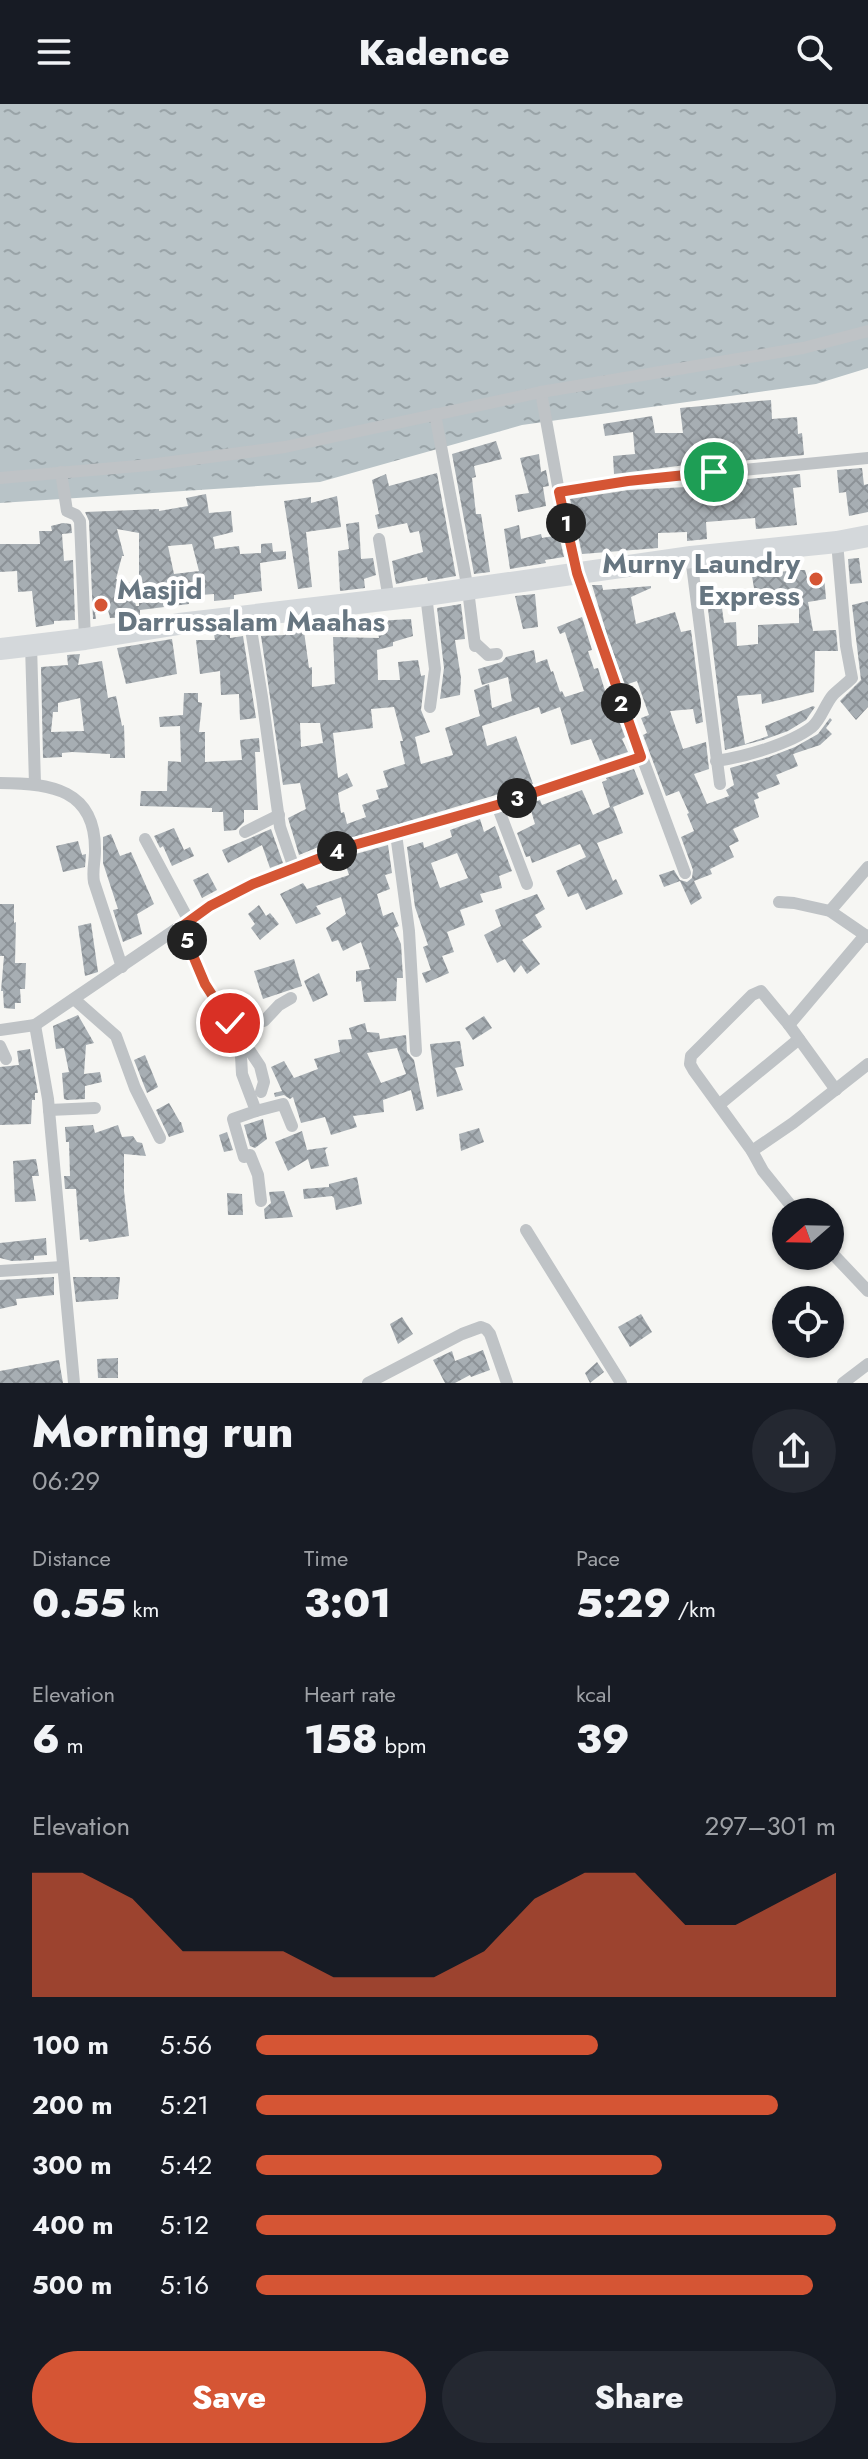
<!DOCTYPE html>
<html lang="en">
<head>
<meta charset="utf-8">
<style>
  body { margin:0; font-family:Jost,sans-serif; background:#242831; color:#f1f3f6; height:100vh; display:flex; flex-direction:column; font-size:30px; white-space:nowrap }
  * { box-sizing:border-box; margin:0 }
  p { font-size:26px; color:#9ea1a6 }
  .icon { flex:none; width:44px; height:44px; fill:none; stroke:currentColor; stroke-width:2; stroke-linecap:round; stroke-linejoin:round }
  .map { position:relative; height:1279px; overflow:hidden }
  .side { display:flex; flex-direction:column; background:#171b24; flex:1 }
  .side>* { flex:none }
  .needle { width:52px; rotate:250deg }
  .buttons { position:absolute; left:772px; top:1094px; display:grid; gap:16px }
  .buttons a { display:grid; place-items:center; width:72px; height:72px; border-radius:50%; background:#171b24; box-shadow:0 2px 6px #0004; font-size:40px }
  .pin { position:absolute; display:grid; place-items:center; width:68px; height:68px; color:#fff; margin:-34px; border:4px solid #fff; border-radius:50%; box-shadow:0 2px 8px #0007 }
  .km { position:absolute; width:40px; height:40px; margin:-20px; border-radius:50%; background:#222; color:#fff; font-size:22px; line-height:40px; text-align:center }
  .round { display:grid; place-items:center; flex:none; width:84px; height:84px; border-radius:42px; background:#242831 }
  .overview { display:flex; align-items:center; justify-content:space-between; height:136px; padding:0 32px }
  h1 { font-size:44px; font-weight:800; line-height:60px }
  .stats { display:grid; grid-template-columns:repeat(3,1fr); gap:12px; height:136px; padding:8px 32px }
  .stats div { display:grid; align-content:center }
  .stats b { font-size:40px; font-weight:800 }
  .stats small { font-size:22px; font-weight:400 }
  .stats p { font-size:22px }
  .chart { height:224px; padding:16px 32px }
  .chart p { display:flex; justify-content:space-between }
  .chart svg { width:100%; height:144px; margin-top:8px; fill:#d55534; opacity:.7 }
  .action { display:flex; gap:16px; margin-top:auto; padding:16px 32px }
  .action a { flex:1; height:92px; border-radius:48px; background:#d55534; color:#fff; font-size:32px; font-weight:800; line-height:92px; text-align:center }
  .action a+a { background:#242831; color:#f1f3f6 }
  ul { padding:0 32px; list-style:none; font-size:26px }
  li { display:grid; grid-template-columns:128px 96px 1fr; align-items:center; height:60px }
  li i { height:20px; border-radius:10px; background:#d55534 }
  header { display:flex; justify-content:space-between; align-items:center; height:104px; padding:0 32px; background:#171b24; font-size:36px; font-weight:800 }
  .map>svg:first-child { display:block }
</style>
</head>
<body>
<header><svg class="icon" aria-label="menu" viewBox="0 0 24 24"><path d="M4 6h16M4 12h16M4 18h16"/></svg>Kadence<svg class="icon" aria-label="search" viewBox="0 0 24 24"><circle cx="10" cy="10" r="6"/><path d="M15 15l6 6"/></svg></header>
<div class="map">
<svg width="868" height="1279" viewBox="0 0 868 1279">
  <defs>
    <pattern id="water-ripples" width="26" height="14" patternUnits="userSpaceOnUse" patternTransform="scale(2)"><rect width="26" height="14" fill="#b8c3c7"/><path d="M2 4q2-2 4 0t4 0M15 11q2-2 4 0t4 0" fill="none" stroke="#99a3a7"/></pattern>
    <pattern id="building-cross-hatch" width="8" height="8" patternUnits="userSpaceOnUse" patternTransform="scale(2)"><rect width="8" height="8" fill="#a7aeb3"/><path d="M0 0l8 8M0 8l8-8" fill="none" stroke="#8c9297"/></pattern>
  </defs>
  <rect width="100%" height="100%" fill="#f6f6f3"/>
  <polygon fill="url(#water-ripples)" points="0,0 868,0 868,264 816,280 522,321 320,378 0,399"/>
  <g fill="url(#building-cross-hatch)" fill-rule="evenodd">
    <polygon points="771,296 772,315 797,313 798,330 802,329 804,351 706,360 706,355 685,358 686,361 614,370 613,352 635,350 633,328 605,332 603,320 652,312 655,329 683,329 680,304"/>
    <polygon points="496,337 502,355 474,362 476,373 472,374 476,410 481,410 490,468 474,470 452,350"/>
    <polygon points="539,350 541,368 546,366 549,382 543,383 546,402 518,408 515,391 529,389 520,354"/>
    <polygon points="862,364 864,381 868,380 868,408 849,412 846,388 839,389 837,366"/>
    <polygon points="437,369 456,472 428,477 427,473 396,480 392,457 423,448 419,427 410,429 407,419 378,425 375,411 379,410 372,376 386,370 389,382"/>
    <polygon points="800,370 801,383 793,384 797,421 756,425 755,414 706,418 707,435 687,437 687,428 658,429 658,444 582,450 570,395 629,386 706,382 706,379"/>
    <path d="M206,390l3,19 22,-2 2,21 -20,5 2,12 24,-3 1,8 21,-1v-9l11,-1 1,9 13,-1v8l-26,4 2,28 -28,4v4l-20,2v-7l-26,2 1,8 -49,6v6l-30,2 -2,-8 -13,3 1,6h-3l-4,-98 -4,-9 74,-3v2l29,-5 -2,-8zM117,425l22,4v73h-3l-6,-23 -14,-4 6,-23h2zM192,440l7,27 -25,3 -6,-28z"/>
    <polygon points="337,392 341,423 306,428 312,483 298,485 284,397 311,393 311,399"/>
    <polygon points="359,418 361,455 373,454 376,471 364,475 365,484 340,487 338,447 349,445 346,420"/>
    <polygon points="63,419 71,420 72,429 62,430 64,457 73,456 75,516 54,517 54,520 36,523 32,487 18,488 17,467 0,468 0,440 40,440 39,427 52,427 51,422"/>
    <polygon points="519,421 521,435 541,430 542,434 559,431 564,453 545,456 546,459 510,465 504,425"/>
    <polygon points="859,454 862,479 850,480 848,455"/>
    <polygon points="794,466 805,466 807,473 824,472 826,495 808,498 813,527 836,526 838,547 815,547 814,588 762,600 761,590 737,592 745,640 768,632 765,622 813,602 815,603 806,616 788,627 763,636 725,646 708,505 722,504 724,519 736,518 737,542 758,540 758,521 799,519 799,494 780,496 779,488 755,490 752,472"/>
    <polygon points="592,481 602,481 603,486 651,482 651,484 631,493 636,520 675,508 681,528 691,526 703,618 696,620 693,605 670,607 683,645 706,638 709,665 694,670 707,700 729,692 726,686 734,681 730,664 769,653 795,643 818,630 830,614 832,616 826,624 832,630 820,641 793,650 798,662 776,671 780,680 757,689 759,694 754,696 759,713 733,725 739,737 729,742 734,753 710,765 712,770 694,777 702,794 691,801 680,777 664,783 659,771 674,766 680,776 687,778 692,774 693,766 681,733 694,727 687,710 689,709 679,687 666,692 643,631 647,629 641,614 649,611 637,577 625,581 608,534"/>
    <polygon points="535,490 538,523 523,525 515,492"/>
    <polygon points="868,497 868,603 856,616 840,597 861,576 852,501"/>
    <polygon points="461,500 465,535 455,536 461,574 460,591 440,595 444,564 437,504"/>
    <path d="M582,513l10,33 -4,1 6,18 4,-1 12,39 6,15 3,-1 6,16 -3,2 6,13 -28,9 -9,-22 -20,6 -11,-38 -19,7 -2,-7 -57,19 5,20 29,-10 17,48 -205,61v-2l-29,12 -11,-37 18,-9 -6,-26 -17,2 -22,-149 24,-1 -1,-9 19,-2 6,44 3,-1v20l23,-3 -2,-47 46,1 -3,-17 35,-2 2,17 -20,6v4l-16,4 1,30h22l-2,-18 20,-2 3,16 4,-1 -4,35 9,22 -15,5 6,27 32,-9 -8,-27 35,-12 -6,-26 15,-6 3,24 20,-7 -4,-24 -26,8 -4,-16 24,-7 4,-5 28,-7 2,13 11,-4 4,13 2,-1 7,21 2,-1 3,6 19,-6 -19,-59 -5,2 -3,-7zM394,603l9,34h-3l5,23 -22,7 5,16 -12,3 3,9 -17,6 4,12 -19,7 -3,-12 -3,1 -3,-20 15,-7 -6,-13 -9,5 -5,-45 40,-5 -2,-19zM300,619h20l3,20 -22,4z"/>
    <polygon points="230,528 230,534 243,532 256,614 240,616 239,590 221,591 220,567 200,570 196,536 215,536 214,530"/>
    <polygon points="172,535 177,570 126,580 117,544"/>
    <path d="M80,550l-2,11 24,-4 6,37 8,-2 6,30 2,-1 1,33h-15v-4l-38,-2 -10,1v4l-19,1 -2,-91 27,-2 -1,-10zM80,594l4,33 -33,1 2,-20h5v-9z"/>
    <polygon points="184,589 198,589 198,598 202,599 199,628 205,628 205,658 242,656 240,636 259,634 260,648 255,648 258,706 244,706 244,718 236,726 224,727 223,708 212,708 212,704 140,702 141,687 167,687 168,657 181,658 180,622 160,623 159,613 183,611"/>
    <polygon points="634,665 644,690 613,703 623,729 597,739 613,777 616,775 623,790 586,806 578,789 568,793 556,767 586,753 580,740 532,759 530,752 526,753 517,729 535,720 529,700 540,696 542,701 582,686 593,711 610,703 602,678 607,676 606,674"/>
    <path d="M480,715l4,13 11,-6 17,45 -13,5 3,12 -22,6 3,8 -23,8 5,15 -18,7 7,20 -12,4 7,17 -23,10 -4,-10 9,-3 -8,-23 5,-2 -13,-38 -8,-60 16,-5 1,6 28,-11 -2,-7zM457,749l11,25 -28,10 -9,-25z"/>
    <polygon points="174,724 184,746 190,743 194,752 172,762 163,742 160,744 154,732"/>
    <polygon points="271,725 283,759 270,764 262,741 228,759 222,746"/>
    <polygon points="111,730 120,752 131,748 154,800 137,810 142,830 123,838 113,806 118,805 103,759 103,733"/>
    <polygon points="78,737 82,751 86,750 85,763 63,768 56,742"/>
    <polygon points="388,741 392,769 385,771 390,785 377,790 383,812 393,808 399,822 394,824 401,840 403,874 397,874 396,897 364,898 361,877 356,878 356,867 370,865 361,838 343,847 338,836 332,838 326,824 346,810 341,793 316,802 321,810 296,820 280,790 303,779 307,785 349,771 345,759 353,755 352,751"/>
    <polygon points="208,769 217,786 202,794 193,776"/>
    <polygon points="537,790 545,805 535,811 542,823 522,836 540,860 527,870 521,861 514,869 505,855 497,859 484,831 501,822 495,806"/>
    <polygon points="0,800 14,800 14,819 16,818 15,859 26,859 25,885 20,885 21,899 15,899 15,905 4,904 3,887 1,887 4,852 0,852"/>
    <polygon points="259,801 266,812 270,809 279,820 260,836 251,824 255,820 248,810"/>
    <polygon points="91,819 98,868 85,872 78,822"/>
    <polygon points="294,855 302,882 263,895 254,867"/>
    <polygon points="319,869 328,891 313,898 304,877"/>
    <polygon points="78,911 94,939 86,941 84,970 100,968 102,978 85,982 85,995 67,996 64,995 62,969 69,968 64,944 56,945 53,922"/>
    <polygon points="484,912 492,924 473,936 465,924"/>
    <path d="M365,919l2,9 12,1 1,6 26,-4 1,17 7,8 10,49 -8,2 -5,-21 -28,10 1,12 -31,4 4,11 -26,8 -6,-18 -24,6 -8,-26 -3,2 -6,-4 -9,2 -1,-4 8,-2 -11,-24 13,-6 10,17 24,-9 -4,-10 26,-7 -2,-12 14,-1 -3,-11zM397,944l9,26 -25,9 -14,-30z"/>
    <polygon points="460,937 464,962 455,964 463,986 437,993 430,940"/>
    <polygon points="30,945 38,989 35,989 35,996 32,996 31,1020 0,1021 0,963 19,961 17,947"/>
    <polygon points="145,951 158,983 147,989 134,956"/>
    <polygon points="169,999 180,1018 181,1018 184,1028 169,1033 156,1006"/>
    <polygon points="263,1015 267,1035 255,1044 250,1042 244,1021"/>
    <polygon points="93,1021 95,1029 118,1021 122,1033 133,1032 137,1038 142,1039 146,1052 124,1050 124,1087 129,1132 89,1138 88,1135 80,1136 76,1085 65,1085 64,1072 70,1072 69,1038 66,1038 65,1023"/>
    <polygon points="479,1024 484,1038 461,1047 459,1030"/>
    <polygon points="302,1027 307,1046 328,1043 325,1046 329,1062 311,1065 308,1055 288,1067 275,1038"/>
    <polygon points="227,1028 233,1046 224,1048 219,1031"/>
    <polygon points="36,1055 39,1072 32,1072 36,1097 15,1098 13,1057"/>
    <polygon points="357,1073 362,1100 336,1106 334,1094 332,1092 304,1095 303,1085 329,1083 329,1080"/>
    <polygon points="284,1087 293,1113 265,1115 264,1105 271,1099 269,1088"/>
    <polygon points="227,1089 242,1090 243,1111 228,1111"/>
    <polygon points="46,1134 47,1151 34,1152 34,1156 12,1157 0,1154 0,1139"/>
    <polygon points="54,1173 54,1191 16,1195 17,1201 0,1205 0,1176"/>
    <polygon points="73,1173 120,1173 118,1195 76,1198"/>
    <polygon points="641,1210 652,1228 630,1243 618,1223"/>
    <polygon points="402,1213 413,1230 398,1240 390,1220"/>
    <polygon points="483,1246 490,1266 471,1273 470,1271 455,1279 445,1279 433,1256 452,1247 455,1257"/>
    <polygon points="118,1254 118,1274 98,1274 97,1255"/>
    <polygon points="59,1256 63,1279 0,1279 0,1267"/>
    <polygon points="597,1258 604,1268 590,1279 585,1269"/>
  </g>
  <g fill="none" stroke-linecap="round" stroke-linejoin="round">
    <g stroke="#bfc3c6" stroke-width="12">
      <polyline points="541,288 559,388 577,469 599,537 685,769"/>
      <polyline points="435,310 468,486 475,542"/>
      <polyline points="61,368 67,407 76,411 80,417 85,535"/>
      <polyline points="0,374 149,361 285,343 541,288 803,244 868,227"/>
      <polyline points="559,388 628,377 868,354"/>
      <polyline points="379,435 389,496"/>
      <polyline points="691,453 720,680"/>
      <polyline points="426,491 435,565 430,603"/>
      <polyline points="249,513 262,593 280,723 294,764"/>
      <polyline points="475,539 488,551 497,550"/>
      <polyline points="31,541 35,680"/>
      <path d="M716,657c28,-4 74,-17 96,-34 9,-7 13,-23 21,-32 6,-6 13,-11 19,-17l-6,-32 -9,-104"/>
      <path d="M0,679c50,0 96,6 95,68 0,11 -3,20 -1,31l28,85"/>
      <polyline points="497,701 527,780"/>
      <polyline points="245,728 279,711"/>
      <polyline points="396,730 409,827 416,947"/>
      <polyline points="145,735 189,817"/>
      <polyline points="779,798 794,799 830,807 868,833"/>
      <polyline points="830,807 868,763"/>
      <polyline points="181,823 205,880 260,962 264,978 261,988"/>
      <polyline points="74,895 116,932 135,984 160,1034"/>
      <polyline points="230,919 264,917 279,901 291,894"/>
      <polyline points="35,921 48,995 74,1279"/>
      <polyline points="789,921 865,831"/>
      <polyline points="0,926 35,921 210,802 253,780 354,741 497,701 641,653"/>
      <polyline points="240,934 242,970 256,1007 233,1015 244,1053 250,1051 258,1071 261,1097"/>
      <polyline points="0,942 6,955"/>
      <polyline points="720,1000 799,935"/>
      <polyline points="49,1006 95,1004"/>
      <polyline points="256,1007 283,1000 292,1022"/>
      <polyline points="752,1047 793,1019 868,960"/>
      <polyline points="796,1108 763,1067 752,1047 694,967 690,960 691,952 752,891 761,887 789,921 836,986"/>
      <polyline points="526,1126 621,1279"/>
      <polyline points="830,1147 868,1187"/>
      <polyline points="0,1167 62,1163"/>
      <polyline points="368,1279 462,1230 481,1223 486,1225 490,1230 507,1279"/>
      <polyline points="843,1279 868,1260"/>
    </g>
    <polyline stroke="#d4d8db" stroke-width="22" points="0,545 85,535 179,520 426,491 691,453 837,438 868,432"/>
  </g>
  <g fill="none" stroke-linecap="round" stroke-linejoin="round">
    <g stroke="#fff" stroke-width="16">
      <polyline id="route" points="230,919 205,880 181,823 210,802 253,780 354,741 497,701 641,653 577,469 559,388 628,377 714,368"/>
    </g>
    <use href="#route" stroke="#d55534" stroke-width="10"/>
  </g>
  <g fill="#d55534" stroke="#fff" stroke-width="3">
    <circle cx="816" cy="475" r="8"/>
    <circle cx="101" cy="501" r="8"/>
  </g>
  <g text-anchor="middle" stroke-width="8" stroke-linejoin="round" paint-order="stroke">
    <g font-size="28" font-weight="bold" fill="#677681" stroke="#fff" text-anchor="end">
      <text x="800" y="469">Murny Laundry<tspan x="800" dy="32">Express</tspan></text>
      <text x="117" y="495" text-anchor="start">Masjid<tspan x="117" dy="32">Darrussalam Maahas</tspan></text>
    </g>
  </g>
</svg>
<div class="buttons">
<a><svg class="needle" viewBox="-14 -14 28 28"><path d="M0-13l5 13h-10z" fill="#e53935"/><path d="M0 13l5-13h-10z" fill="#9ea1a6"/></svg></a>
<a><svg class="icon" aria-label="locate" viewBox="0 0 24 24"><circle cx="12" cy="12" r="6"/><path d="M12 2v4M12 18v4M2 12h4M18 12h4"/></svg></a>
</div>
<div class="pin" style="left:714px;top:368px;background:#1e9e55"><svg class="icon" aria-label="arrive" viewBox="0 0 24 24"><path d="M6 21V4h12l-3 4 3 4H6"/></svg></div>
<div class="pin" style="left:230px;top:919px;background:#d93025"><svg class="icon" aria-label="check" viewBox="0 0 24 24"><path d="M5 12l5 5 9-10"/></svg></div>
<b class="km" style="left:566px;top:419px">1</b>
<b class="km" style="left:621px;top:599px">2</b>
<b class="km" style="left:517px;top:694px">3</b>
<b class="km" style="left:337px;top:747px">4</b>
<b class="km" style="left:187px;top:836px">5</b>
</div>
<section class="side">
<div class="overview"><div><h1>Morning run</h1><p>06:29</p></div><a class="round"><svg class="icon" aria-label="share" viewBox="0 0 24 24"><path d="M12 15V3M7 8l5-5 5 5M5 13v7h14v-7"/></svg></a></div>
<div class="stats">
<div><p>Distance</p><b>0.55<small> km</small></b></div>
<div><p>Time</p><b>3:01</b></div>
<div><p>Pace</p><b>5:29<small> /km</small></b></div>
</div>
<div class="stats">
<div><p>Elevation</p><b>6<small> m</small></b></div>
<div><p>Heart rate</p><b>158<small> bpm</small></b></div>
<div><p>kcal</p><b>39</b></div>
</div>
<div class="chart"><p><span>Elevation</span>297–301 m</p>
<svg viewBox="0 0 160 44" preserveAspectRatio="none"><path d="M0 44V6L10 6L20 14L30 30L40 30L50 30L60 38L70 38L80 38L90 30L100 14L110 6L120 6L130 22L140 22L150 14L160 6V44z"/></svg>
</div>
<ul>
<li><b>100 m</b>5:56<i style="width:59%"></i></li>
<li><b>200 m</b>5:21<i style="width:90%"></i></li>
<li><b>300 m</b>5:42<i style="width:70%"></i></li>
<li><b>400 m</b>5:12<i style="width:100%"></i></li>
<li><b>500 m</b>5:16<i style="width:96%"></i></li>
</ul>
<div class="action"><a>Save</a><a>Share</a></div>
</section>
</body>
</html>
